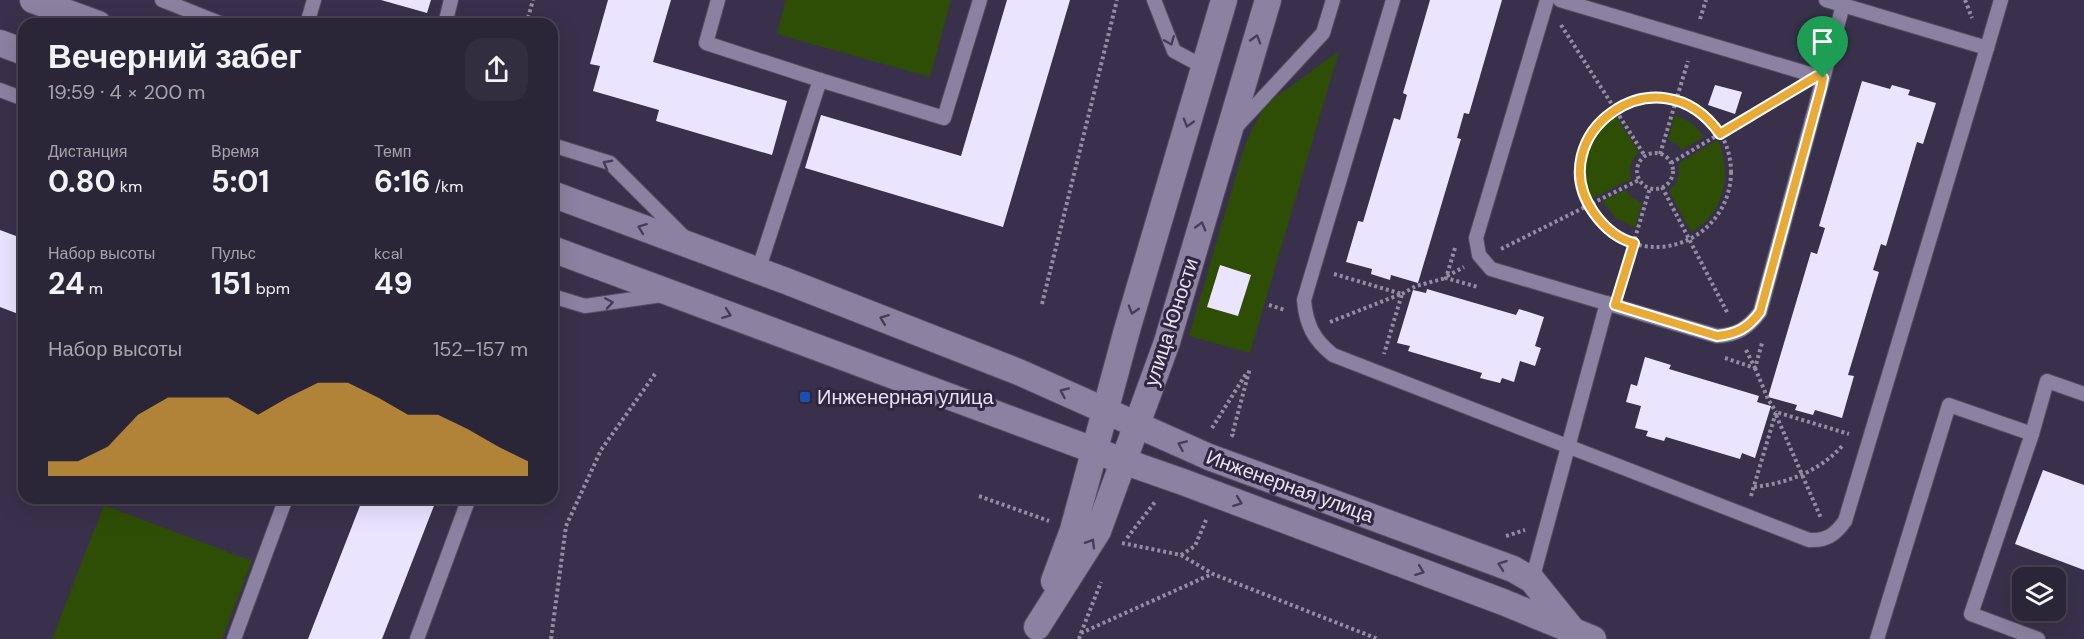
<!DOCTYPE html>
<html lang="ru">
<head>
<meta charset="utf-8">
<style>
  body { margin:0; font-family:"DM Sans",sans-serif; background:#332d40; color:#f1f3f6; height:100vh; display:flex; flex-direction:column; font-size:22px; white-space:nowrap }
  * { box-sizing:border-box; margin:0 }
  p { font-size:20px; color:#a6a5ae }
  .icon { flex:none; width:33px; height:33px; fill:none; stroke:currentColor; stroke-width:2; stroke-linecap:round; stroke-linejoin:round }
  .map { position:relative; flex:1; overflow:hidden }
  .panel { position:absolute; left:18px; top:18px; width:540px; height:486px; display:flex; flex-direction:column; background:#2b2538; border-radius:18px; box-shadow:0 6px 24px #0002,0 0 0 2px #474253 }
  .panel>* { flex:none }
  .buttons { position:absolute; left:2012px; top:567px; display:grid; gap:12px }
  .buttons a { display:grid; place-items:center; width:54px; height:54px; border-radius:12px; background:#2b2538; box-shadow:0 6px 24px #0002,0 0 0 2px #474253; font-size:30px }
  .pin { position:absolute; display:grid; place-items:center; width:51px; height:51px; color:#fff; margin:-62px -26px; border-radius:50% 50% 50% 0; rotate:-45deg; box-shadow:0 0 6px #0007 }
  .pin .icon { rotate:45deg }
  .round { display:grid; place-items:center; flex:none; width:63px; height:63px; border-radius:18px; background:#332d40 }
  .head { display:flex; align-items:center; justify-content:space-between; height:102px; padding:0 30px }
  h1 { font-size:33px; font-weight:700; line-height:45px }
  .figures { display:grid; grid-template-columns:repeat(3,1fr); gap:9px; height:102px; padding:6px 30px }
  .figures div { display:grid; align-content:center }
  .figures b { font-size:30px; font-weight:700 }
  .figures small { font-size:16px; font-weight:400 }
  .figures p { font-size:16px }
  .chart { height:168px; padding:12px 30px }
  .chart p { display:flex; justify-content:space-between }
  .chart svg { width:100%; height:108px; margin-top:6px; fill:#e9ab38; opacity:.7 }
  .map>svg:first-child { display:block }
</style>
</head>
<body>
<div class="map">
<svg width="2084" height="639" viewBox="0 0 2084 639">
  <rect width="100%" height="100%" fill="#39314b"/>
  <g fill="#2e4e05">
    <polygon points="786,0 951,0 930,77 777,34"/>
    <polygon points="1339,51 1250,353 1189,336 1245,145 1264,106"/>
    <path d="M1615,115l24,37c-8,9 -10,15 -8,27l-40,20c-13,-33 -1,-62 24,-84z"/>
    <polygon points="1675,115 1692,123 1704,137 1682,150 1677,144 1668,140"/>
    <path d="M1718,140c14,33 7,74 -27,92l-22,-41c9,-8 11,-16 10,-28z"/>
    <polygon points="1626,190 1632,198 1642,203 1635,228 1616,218 1602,201"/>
    <polygon points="104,505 252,561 222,639 52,639"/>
  </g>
  <g fill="#ebe4ff">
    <polygon points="381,0 431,0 427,13"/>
    <polygon points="608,0 671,0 653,62 787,101 772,155 656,121 659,110 593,91 600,66 590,64"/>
    <polygon points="1007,0 1070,0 1003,227 805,168 821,115 961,156"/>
    <polygon points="1430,0 1502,0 1469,114 1464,113 1457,138 1461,139 1418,283 1391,275 1390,280 1371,274 1372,269 1346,262 1358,221 1363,222 1394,118 1400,120 1407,95 1403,93"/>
    <polygon points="1862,81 1890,89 1892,85 1910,90 1908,95 1936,103 1923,144 1917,142 1886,246 1881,244 1873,270 1879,272 1848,375 1854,376 1842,418 1815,410 1813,415 1795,410 1797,405 1768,397 1811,252 1817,254 1825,228 1819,226"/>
    <polygon points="1715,85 1742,92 1735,114 1708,105"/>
    <polygon points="0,230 24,239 24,306 21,315 0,307"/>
    <polygon points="1220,265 1251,275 1238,316 1207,307"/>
    <polygon points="1427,289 1516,315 1519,309 1544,317 1535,346 1541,348 1535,366 1520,361 1514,382 1502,378 1500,383 1480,378 1482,373 1408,351 1410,346 1397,343 1413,290 1426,293"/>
    <polygon points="1645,357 1671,365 1669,369 1759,396 1757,402 1771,406 1755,458 1742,453 1740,459 1666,437 1664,441 1646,436 1648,431 1635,428 1641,406 1626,402 1631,384 1637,386"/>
    <polygon points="2043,470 2084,485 2084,570 2015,544"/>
    <polygon points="363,498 437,498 382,639 308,639"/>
  </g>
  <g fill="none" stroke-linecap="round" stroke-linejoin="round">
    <g stroke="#534d62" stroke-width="16">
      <g id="lane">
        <polyline points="162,0 222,24"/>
        <polyline points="718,0 706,43 820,80"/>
        <polyline points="1154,0 1174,51 1204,67"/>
        <path d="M1393,0l-89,300c2,25 10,40 29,55l476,185c17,1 26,-5 36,-19l142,-473 -161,-48"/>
        <path d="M1547,0l-71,238 3,17 12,14 226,67c20,-1 31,-8 43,-24l83,-307"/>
        <polyline points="1560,0 1823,78"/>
        <polyline points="307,24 314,0"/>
        <polyline points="445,24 451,0"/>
        <polyline points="1987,48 2001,0"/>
        <polyline points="0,90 24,99"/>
        <polyline points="1236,127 1323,33 1333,0"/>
        <polyline points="552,145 610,163 684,237"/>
        <polyline points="758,271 820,80 944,118 980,0"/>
        <polyline points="552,296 585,306 662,295"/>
        <polyline points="1532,580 1607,303"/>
        <polyline points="234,639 286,498"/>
        <polyline points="417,639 469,498"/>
        <polyline points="1877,639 1949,405 2032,434"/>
        <polyline points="2038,639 1971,614 2032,434 2047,381 2084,394"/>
      </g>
    </g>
    <g stroke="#534d62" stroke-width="28">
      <g id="street">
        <polyline points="33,0 98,24"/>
        <polyline points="0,43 24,52"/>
        <polyline points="552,194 786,281 1021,373 1209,457 1513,569 1532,580 1574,632"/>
        <polyline points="552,249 1123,461 1183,482 1503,602 1593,639"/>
        <polyline points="1054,581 1073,530 1127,330 1224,0"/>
        <polyline points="1037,627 1098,531 1167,342 1268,0"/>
      </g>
    </g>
    <g stroke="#938da2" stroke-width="4" stroke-dasharray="3 3" stroke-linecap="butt">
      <polyline points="1965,0 1972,18"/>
      <polyline points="528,18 533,0"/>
      <polyline points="1700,19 1706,0"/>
      <polyline points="1561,25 1645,156"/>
      <circle cx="1656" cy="172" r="75"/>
      <circle cx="1655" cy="171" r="18"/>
      <polyline points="1660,154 1688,61"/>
      <polyline points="1671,163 1791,91"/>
      <polyline points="1662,187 1728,314"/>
      <polyline points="1455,248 1446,278 1478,287"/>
      <polyline points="1501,249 1639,180"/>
      <polyline points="1334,274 1402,294 1384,354"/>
      <polyline points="1447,276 1464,267"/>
      <polyline points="1621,285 1650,188"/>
      <polyline points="1402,294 1416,286 1446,278"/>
      <polyline points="1042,304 1117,0"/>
      <polyline points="1269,305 1285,310"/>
      <polyline points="1330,322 1401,294"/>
      <polyline points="1746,350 1755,368"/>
      <polyline points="1725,358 1755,368 1762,343"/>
      <polyline points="1755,368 1768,399 1776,412"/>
      <polyline points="1776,415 1821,518"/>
      <polyline points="1212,428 1246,374"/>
      <polyline points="1234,436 1232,435 1250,368"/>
      <path d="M1754,487c34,-4 66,-16 89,-42"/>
      <polyline points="979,496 1049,521"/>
      <polyline points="1751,496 1776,412 1849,434"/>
      <polyline points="1506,536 1525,530"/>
      <polyline points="1127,538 1155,502"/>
      <polyline points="1122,543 1181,555 1213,574 1378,639"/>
      <polyline points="1181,555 1195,546 1206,520"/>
      <polyline points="1081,633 1101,582"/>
      <polyline points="551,639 566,526 601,450 655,374"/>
      <polyline points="1079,639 1081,633 1212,574"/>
    </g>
    <use href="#lane" stroke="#8a82a0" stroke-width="14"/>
    <use href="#street" stroke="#8a82a0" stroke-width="26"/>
  </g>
  <defs><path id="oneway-chevron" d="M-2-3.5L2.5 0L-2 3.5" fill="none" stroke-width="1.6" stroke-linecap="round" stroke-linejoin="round" transform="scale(1.5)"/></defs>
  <g stroke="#463e58">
    <use href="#oneway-chevron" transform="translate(1256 39) rotate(-74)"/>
    <use href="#oneway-chevron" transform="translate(1170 41) rotate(68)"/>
    <use href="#oneway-chevron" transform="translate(1188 123) rotate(106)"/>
    <use href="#oneway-chevron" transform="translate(607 164) rotate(-152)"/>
    <use href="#oneway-chevron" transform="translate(1201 226) rotate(-74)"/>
    <use href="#oneway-chevron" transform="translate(642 228) rotate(-159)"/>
    <use href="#oneway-chevron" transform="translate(609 303) rotate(-9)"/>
    <use href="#oneway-chevron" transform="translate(1133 310) rotate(107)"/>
    <use href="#oneway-chevron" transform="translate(727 314) rotate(20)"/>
    <use href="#oneway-chevron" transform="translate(884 319) rotate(-159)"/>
    <use href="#oneway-chevron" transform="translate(1064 392) rotate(-156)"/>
    <use href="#oneway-chevron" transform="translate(1182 445) rotate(-156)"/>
    <use href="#oneway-chevron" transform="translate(1238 502) rotate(21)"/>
    <use href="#oneway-chevron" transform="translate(1091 543) rotate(-59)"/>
    <use href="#oneway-chevron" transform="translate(1502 565) rotate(-160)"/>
    <use href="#oneway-chevron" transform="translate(1420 571) rotate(21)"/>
  </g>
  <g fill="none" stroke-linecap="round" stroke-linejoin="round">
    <g stroke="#fff" stroke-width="12">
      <path id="route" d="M1817,76l6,2 -2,10 -61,224c-12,16 -23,22 -43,24l-102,-31 19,-62c-16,-4 -30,-16 -40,-30 -55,-77 64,-167 126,-79z"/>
    </g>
    <use href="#route" stroke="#e9ab38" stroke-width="8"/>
  </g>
  <rect fill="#1a4fb4" stroke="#2f2740" stroke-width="2" x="799" y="391" width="12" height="12" rx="3"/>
  <g text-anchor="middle" stroke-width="6" stroke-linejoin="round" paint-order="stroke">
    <g font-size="20" fill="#e6e2f2" stroke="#2f2740">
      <text transform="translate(1171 322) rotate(-72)" y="7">улица Юности</text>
      <text transform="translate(1290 486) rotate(20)" y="7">Инженерная улица</text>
    </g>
    <g font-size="20" fill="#e6e2f2" stroke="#2f2740" text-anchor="start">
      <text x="817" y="404">Инженерная улица</text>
    </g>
  </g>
</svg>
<div class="buttons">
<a><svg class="icon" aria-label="layers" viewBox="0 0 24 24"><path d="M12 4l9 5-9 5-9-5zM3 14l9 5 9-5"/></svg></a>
</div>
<div class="pin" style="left:1823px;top:78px;background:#1e9e55"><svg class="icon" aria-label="arrive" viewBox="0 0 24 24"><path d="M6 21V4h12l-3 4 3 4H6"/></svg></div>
<section class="panel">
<div class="head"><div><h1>Вечерний забег</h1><p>19:59 · 4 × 200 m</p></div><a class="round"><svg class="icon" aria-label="share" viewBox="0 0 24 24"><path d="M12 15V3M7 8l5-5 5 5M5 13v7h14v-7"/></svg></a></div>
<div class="figures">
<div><p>Дистанция</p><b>0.80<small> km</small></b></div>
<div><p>Время</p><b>5:01</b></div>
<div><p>Темп</p><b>6:16<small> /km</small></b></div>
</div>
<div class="figures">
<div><p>Набор высоты</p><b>24<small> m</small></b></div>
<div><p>Пульс</p><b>151<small> bpm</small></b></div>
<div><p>kcal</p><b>49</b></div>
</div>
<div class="chart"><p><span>Набор высоты</span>152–157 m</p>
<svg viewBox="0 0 160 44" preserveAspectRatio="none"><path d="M0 44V38L10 38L20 32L30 19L40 12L50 12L60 12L70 19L80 12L90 6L100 6L110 12L120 19L130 19L140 25L150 32L160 38V44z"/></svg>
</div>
</section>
</div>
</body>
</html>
